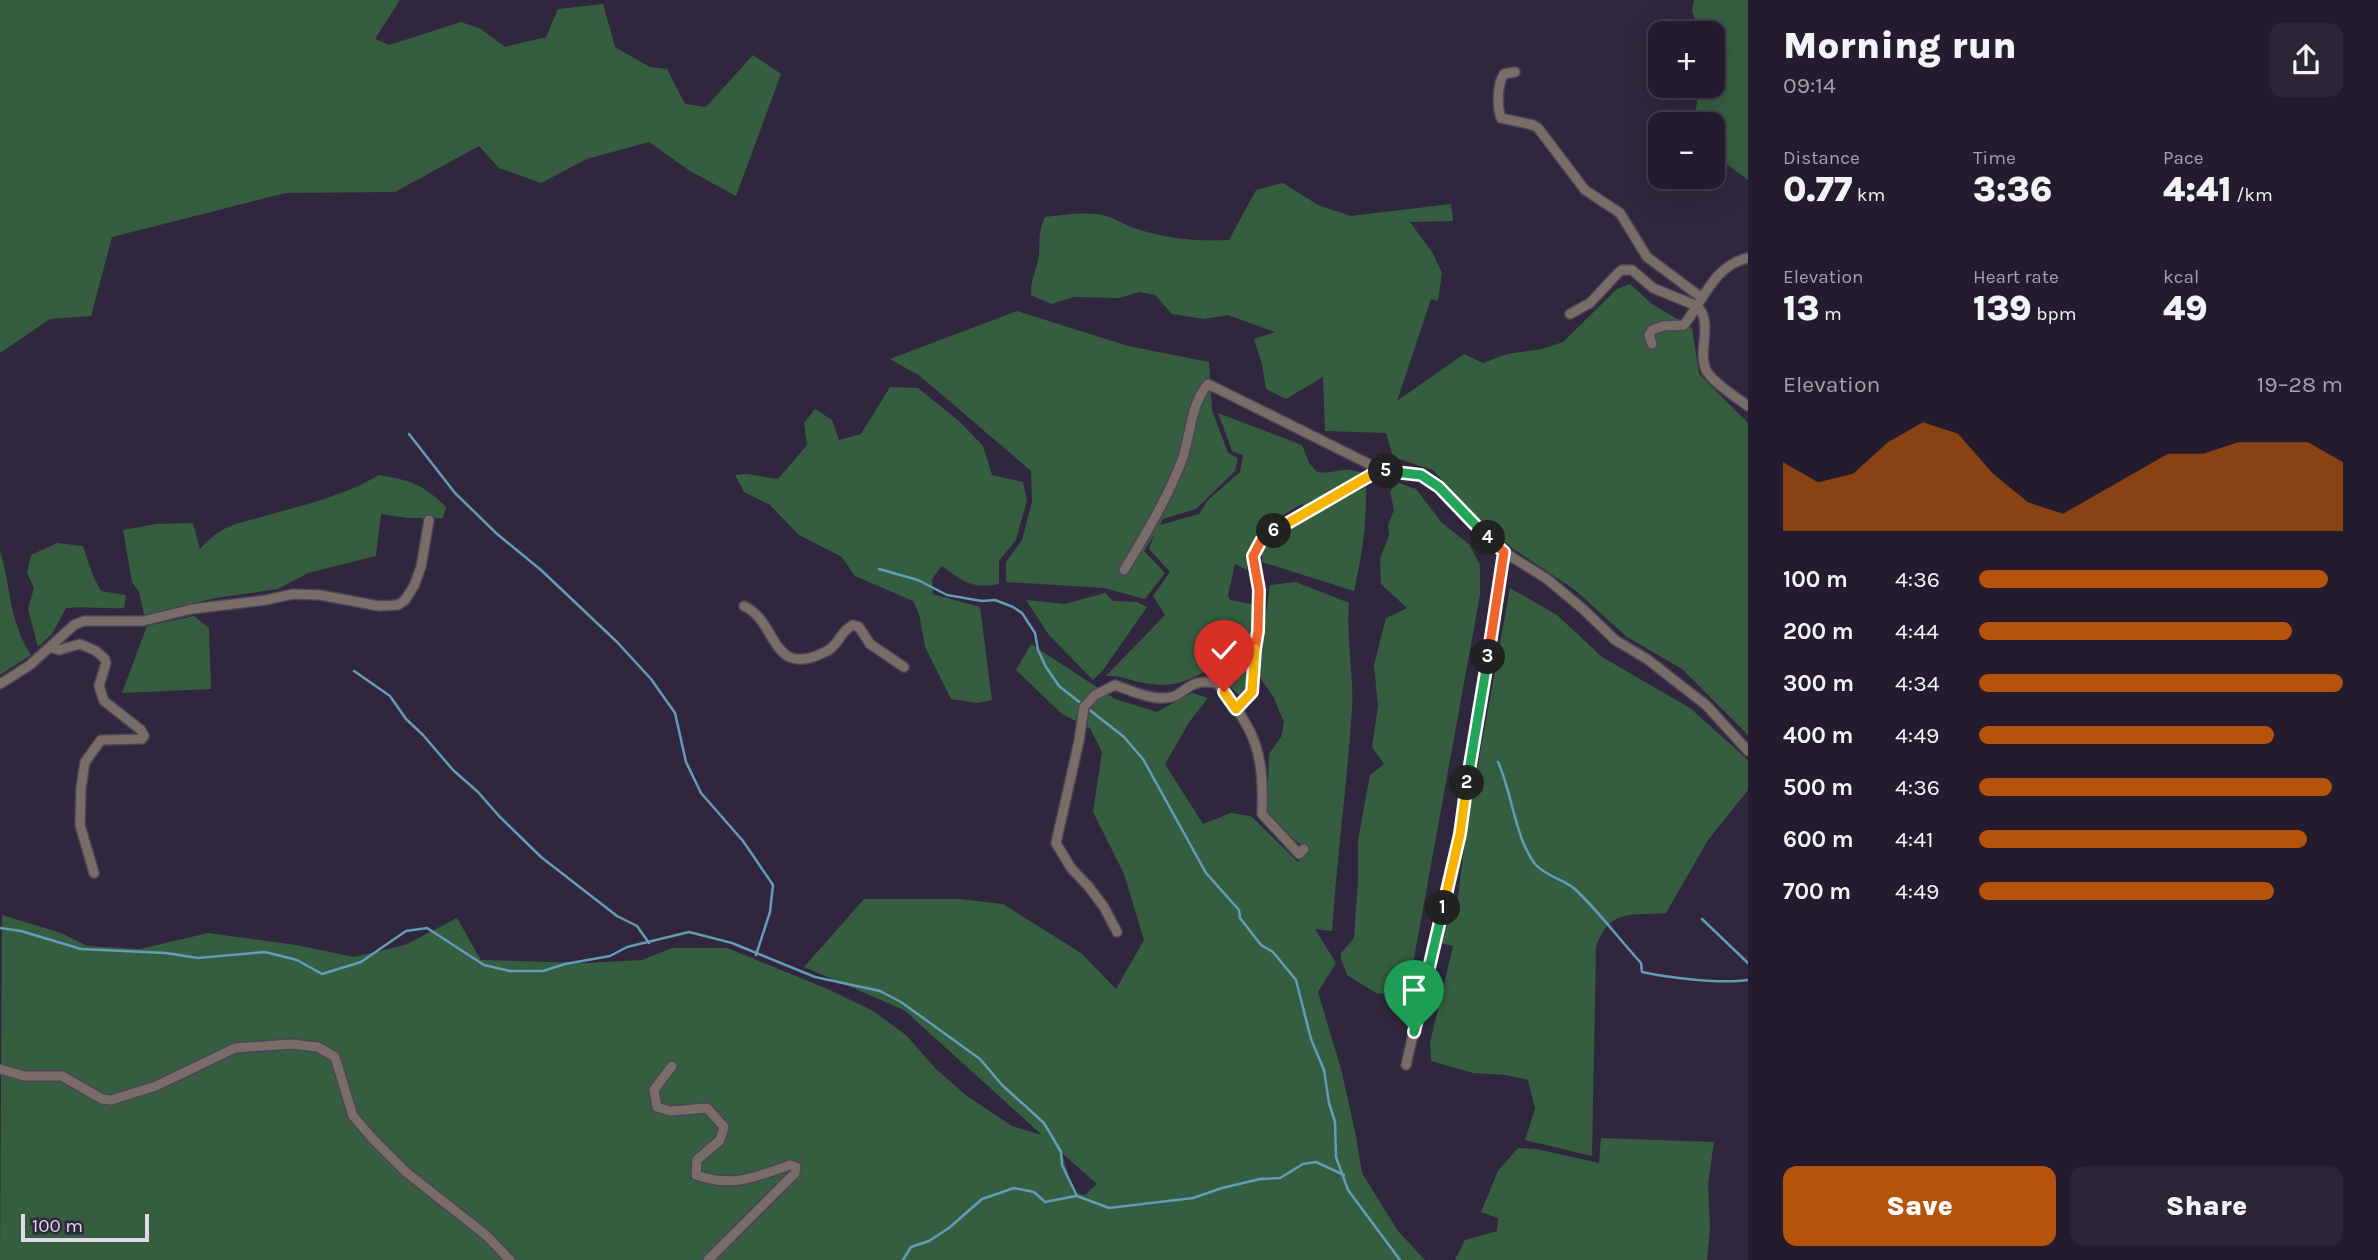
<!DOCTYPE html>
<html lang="en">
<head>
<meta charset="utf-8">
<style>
  body { margin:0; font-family:Karla,sans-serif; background:#2c2536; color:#f1f3f6; height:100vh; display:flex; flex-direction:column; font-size:26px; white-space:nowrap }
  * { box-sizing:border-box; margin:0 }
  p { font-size:23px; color:#a3a1aa }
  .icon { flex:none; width:38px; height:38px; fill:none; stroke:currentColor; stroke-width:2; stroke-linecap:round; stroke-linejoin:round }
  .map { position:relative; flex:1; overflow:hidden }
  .side { display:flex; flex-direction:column; background:#241c2e; width:630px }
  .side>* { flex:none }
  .fabs { position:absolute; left:1648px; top:21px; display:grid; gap:14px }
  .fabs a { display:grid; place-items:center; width:77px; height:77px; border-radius:14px; background:#241c2e; box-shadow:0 7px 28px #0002,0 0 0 2px #413a4a; font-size:35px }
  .scale { position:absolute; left:21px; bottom:18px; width:128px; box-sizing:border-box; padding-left:7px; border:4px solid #dfd9e8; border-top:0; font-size:19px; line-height:24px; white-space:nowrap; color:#dfd9e8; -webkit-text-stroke:5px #30263d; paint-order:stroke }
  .pin { position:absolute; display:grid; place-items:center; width:60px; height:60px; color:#fff; margin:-72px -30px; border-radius:50% 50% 50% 0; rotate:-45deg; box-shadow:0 0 7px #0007 }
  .pin .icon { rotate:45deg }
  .km { position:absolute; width:35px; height:35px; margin:-18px; border-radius:50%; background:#222; color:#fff; font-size:19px; line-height:35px; text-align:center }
  .round { display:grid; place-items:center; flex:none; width:74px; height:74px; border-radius:14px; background:#2c2536 }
  .headline { display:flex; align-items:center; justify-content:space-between; height:119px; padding:0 35px }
  h1 { font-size:38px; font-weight:800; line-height:52px }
  .metrics { display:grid; grid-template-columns:repeat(3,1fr); gap:10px; height:119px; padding:7px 35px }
  .metrics div { display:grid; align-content:center }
  .metrics b { font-size:35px; font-weight:800 }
  .metrics small { font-size:19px; font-weight:400 }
  .metrics p { font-size:19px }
  .chart { height:196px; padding:14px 35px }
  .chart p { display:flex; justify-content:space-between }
  .chart svg { width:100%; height:126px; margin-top:7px; fill:#b45309; opacity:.7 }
  .primary-button { display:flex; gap:14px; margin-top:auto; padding:14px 35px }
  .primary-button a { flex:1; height:80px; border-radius:14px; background:#b45309; color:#fff; font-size:28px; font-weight:800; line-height:80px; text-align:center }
  .primary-button a+a { background:#2c2536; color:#f1f3f6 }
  ul { padding:0 35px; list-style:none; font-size:23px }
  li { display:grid; grid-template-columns:112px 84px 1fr; align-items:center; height:52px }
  li i { height:18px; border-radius:9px; background:#b45309 }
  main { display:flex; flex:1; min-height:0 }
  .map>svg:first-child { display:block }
</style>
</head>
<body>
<main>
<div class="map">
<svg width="1748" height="1260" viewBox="0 0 1748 1260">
  <rect width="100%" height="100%" fill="#30263d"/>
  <g fill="#355e41" fill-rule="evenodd">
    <polygon points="0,0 400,0 375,39 389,45 461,22 481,29 505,47 546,37 558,9 603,4 615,47 650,67 667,69 685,104 706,107 753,55 781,74 736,196 690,171 649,142 587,159 541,183 499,168 479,146 395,192 286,193 112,237 91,316 50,319 0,353"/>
    <polygon points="1694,0 1748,0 1748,180 1713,154 1713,124 1694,124 1699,86 1713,86 1713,33 1699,33 1692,11"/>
    <path d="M1283,183l35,22 33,11 100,-12 2,17 -43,1 22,30 10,21 -4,28 -7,-2 -34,102 67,-47 19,9 24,-9 35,-5 21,-7 54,-53 13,-5 22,20 40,24 7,46 49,49v312l-66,-66 -55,-32 -52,-47 -63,-42 -33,-28 -46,-50 -40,-13 -7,-24 -61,-2 -2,-54 -37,22 -20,-10 -4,-25 -8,-25 21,-7 -47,-17 -24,4 -32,-5 -17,-19 -15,-3 -21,6 -45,-1 -23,7 -20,-9c-1,-15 6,-25 8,-39 1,-17 -1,-23 6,-39 21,-2 41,-6 61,-1 9,2 17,8 25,11 31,11 66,15 98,13l27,-50z"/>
    <path d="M1017,311l111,35 81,16 3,48 16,43 10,5 -3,13 -39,38 -33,10 -3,6 39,-11 9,-14 32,-28 3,-17 -11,-4 -14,-38 84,32 7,18 8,9c17,3 26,-7 44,1l-55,35 -4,-4c-34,20 -47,25 -55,66l-12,-6 -7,31 2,5 22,4 2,26 -7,57 -8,8 -29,-26c-25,13 -36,19 -65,14 -14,-2 -25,-8 -39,-7l59,-61 -12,-19 17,-24 -21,-23 5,-14 -10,16 21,22 -20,26 -41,-11 -98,-6v-20l16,-22 10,-38 -1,-31 -111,-95 -30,-17z"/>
    <path d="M890,387l28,1 42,34 23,24 9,29 31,7 4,18 -11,40 -17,21v23c-27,5 -36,-2 -57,-18l-10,13 1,15 47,13 12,93 -15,3 -26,-4 -26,-52 -6,-33 -6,-13 -58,-25 -13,-19 -43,-22 -29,-30 -26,-13 -9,-17 12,-1 31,5 29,-34 -3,-22 11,-14 17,11 7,20 22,-6z"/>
    <path d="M379,475c31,5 45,10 67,32l-3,11h-36l-26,-4 -5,42 -68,17 -30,16 -62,9 -72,17 -5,-23 -7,-10 -9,-52 33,-6 37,-1 7,26c24,-27 40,-25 72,-35 36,-10 76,-20 107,-39z"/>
    <polygon points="1399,483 1416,489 1442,523 1469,544 1480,565 1480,595 1407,997 1376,993 1347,975 1341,959 1341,953 1354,938 1358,881 1358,840 1370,775 1384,764 1372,747 1378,706 1374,665 1386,618 1407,608 1381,584 1380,559 1389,535 1388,525 1394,510 1390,491"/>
    <path d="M1366,487c1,36 -4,69 -12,104l-92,-29v-10l11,-16z"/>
    <path d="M57,543l26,3 10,30 8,15 25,4 -2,13c-20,1 -38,-2 -58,0l-14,26 -14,13 -10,-38 6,-21 -7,-15 4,-18z"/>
    <path d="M0,551c12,39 8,68 31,104l-31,20z"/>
    <path d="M1296,582l53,21c-3,36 5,71 3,107 -5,74 -15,147 -20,221l-17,-2 21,34 -18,29 23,77 15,67 6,37 36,58 27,29h-1425l2,-345 59,18 26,13 53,3 68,-16 88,12 58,12 51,-12 52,-27 24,42 106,3 55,-3 30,-12h55l103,42 43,21 33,24 30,34 31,27 45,30 30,9 -138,-125 -100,-43 60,-68h95l44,5 78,49 35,36 28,-49 -20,-66 -31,-62 9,-60 -12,-24 -28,-14 -46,-44 15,-26 84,55 42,13 35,-19 16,5 -18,23 -25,43 38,60 28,-11 20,3 47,46 10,-12 -16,-12 -25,-27 2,-57 12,-17 3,-15 -10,-24 -16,-24 12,-89zM1062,1153l35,31 -12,11 -12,-3z"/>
    <path d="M1510,588l47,27 45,42 88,51 58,52v30l-40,50 -42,73c-36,3 -56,-5 -70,34l-4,209 -67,-16 10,-31 -7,-29 -22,-5 -33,-2 -42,-12 -1,-18 23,-97 -13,-3 3,-11 13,-20 11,-87z"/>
    <polygon points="1105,593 1113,601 1137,602 1147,607 1103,670 1093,680 1049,635 1026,600 1065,604"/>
    <polygon points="194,616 209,628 211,689 122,693 147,626"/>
    <polygon points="1601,1138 1714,1142 1708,1184 1710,1229 1707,1260 1455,1260 1465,1240 1497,1231 1498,1218 1481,1212 1498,1171 1518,1148 1536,1149 1599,1163"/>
  </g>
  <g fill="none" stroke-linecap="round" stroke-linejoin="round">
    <g stroke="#649bb8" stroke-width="2.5">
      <polyline points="409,434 455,493 496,533 541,570 617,642 651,679 675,713 686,762 701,793 743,841 773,885 770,912 756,955"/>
      <polyline points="879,569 918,580 947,595 982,601 995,600 1013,607 1022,613 1035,633 1038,650 1046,667 1059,686 1124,737 1143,759 1206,873 1239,910 1240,918 1261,945 1273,952 1296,980 1311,1039 1324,1070 1329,1103 1335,1122 1336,1157 1348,1190 1400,1260"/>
      <polyline points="354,671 390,696 406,719 423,735 453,770 478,792 499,816 541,857 617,916 637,926 649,943"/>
      <path d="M1498,762c14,30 17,76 37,102 11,13 30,15 41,26 24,23 43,49 65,73l1,9c28,6 78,12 106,8"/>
      <polyline points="1702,919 1748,963"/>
      <polyline points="0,928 21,931 81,949 166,953 198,958 265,952 297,960 322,974 361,962 406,931 427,928 484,965 510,971 543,971 565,964 610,956 627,947 689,932 732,943 815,977 880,991 901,1002 980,1059 1002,1085 1044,1123 1061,1152 1062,1165 1077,1196 1109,1208 1193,1198 1222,1188 1260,1179 1280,1178 1303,1164 1316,1162 1344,1175"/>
      <polyline points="903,1260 911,1247 929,1241 949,1228 982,1199 1014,1188 1034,1192 1045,1202 1076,1196"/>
    </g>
    <g stroke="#4c4358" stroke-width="12">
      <g id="street">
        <path d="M1515,72l-11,2c-7,10 -7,33 -3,44l32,7 5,3 47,62 35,23 27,44 55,41"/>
        <path d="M1570,314l20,-11 28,-30 4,-3h10l21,18 44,18c17,17 0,44 9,64 5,11 31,28 42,36"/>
        <path d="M1652,344l-3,-9 3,-5 11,-4 21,-1c19,-24 30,-60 64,-67"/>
        <path d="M1124,570c22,-36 43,-71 58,-110 9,-25 8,-55 26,-76l173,86 40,5 18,12 27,30 38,35 43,27 36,30 32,31 32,19 59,46 42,46"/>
        <path d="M744,606c35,16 26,75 83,45 12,-6 13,-20 26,-26l6,2 11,17 34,23"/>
        <polyline points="52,645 53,648 59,650 80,644 96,651 105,659 106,663 99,686 104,701 141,730 144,736 142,739 101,740 85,762 81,788 80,825 94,873"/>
        <polyline points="0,684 30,665 74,625 84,621 143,621 192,609 266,600 293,594 320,595 379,606 398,605 405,600 414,586 421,567 429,520"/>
        <polyline points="1236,709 1252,692 1258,631 1259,590 1253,556 1261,541 1276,529 1381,470"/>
        <path d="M1117,932l-13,-25 -15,-20 -18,-19 -15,-25 23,-102 5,-34 11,-12 20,-10c14,5 34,14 49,13 23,0 20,-21 53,-15 39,49 47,68 45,131l37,40 5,-5"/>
        <polyline points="1406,1065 1460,834 1504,552"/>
        <path d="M672,1066l-18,24 3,17 13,4 37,-3 17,19 -4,13 -23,20 -1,15c37,13 59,2 94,-10l6,2 -1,6 -87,87"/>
        <polyline points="0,1069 24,1076 62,1076 102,1099 111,1100 156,1086 235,1048 291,1044 318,1047 335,1057 353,1116 373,1139 406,1172 487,1236 510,1260"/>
      </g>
    </g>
    <use href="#street" stroke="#7a6d67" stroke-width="9"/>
  </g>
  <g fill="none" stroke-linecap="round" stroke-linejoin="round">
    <g stroke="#fff" stroke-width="14">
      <polyline id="split-1" points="1414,1032 1443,908"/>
    </g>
    <g stroke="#fff" stroke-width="14">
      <polyline id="split-2" points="1443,908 1460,834 1467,783"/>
    </g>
    <g stroke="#fff" stroke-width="14">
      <polyline id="split-3" points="1467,783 1488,657"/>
    </g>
    <g stroke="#fff" stroke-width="14">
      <polyline id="split-4" points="1488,657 1504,552 1488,538"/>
    </g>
    <g stroke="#fff" stroke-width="14">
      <polyline id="split-5" points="1386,471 1421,475 1439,487 1488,538"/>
    </g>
    <g stroke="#fff" stroke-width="14">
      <polyline id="split-6" points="1274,531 1371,475 1381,470 1386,471"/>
    </g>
    <g stroke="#fff" stroke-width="14">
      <polyline id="split-7" points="1255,649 1258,631 1259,590 1253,556 1261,541 1274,531"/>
    </g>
    <g stroke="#fff" stroke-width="14">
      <polyline id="split-8" points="1224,692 1236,709 1252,692 1255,649"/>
    </g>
    <use href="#split-1" stroke="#22a559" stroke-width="9"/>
    <use href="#split-2" stroke="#f5b400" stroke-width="9"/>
    <use href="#split-3" stroke="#22a559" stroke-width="9"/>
    <use href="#split-4" stroke="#f0652b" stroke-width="9"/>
    <use href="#split-5" stroke="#22a559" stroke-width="9"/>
    <use href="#split-6" stroke="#f5b400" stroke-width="9"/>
    <use href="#split-7" stroke="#f0652b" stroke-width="9"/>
    <use href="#split-8" stroke="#f5b400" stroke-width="9"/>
  </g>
</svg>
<div class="fabs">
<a>+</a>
<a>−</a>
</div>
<div class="scale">100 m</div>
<div class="pin" style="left:1414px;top:1032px;background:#1e9e55"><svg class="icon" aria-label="arrive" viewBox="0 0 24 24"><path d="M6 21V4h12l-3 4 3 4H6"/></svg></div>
<div class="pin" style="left:1224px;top:692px;background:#d93025"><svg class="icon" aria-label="check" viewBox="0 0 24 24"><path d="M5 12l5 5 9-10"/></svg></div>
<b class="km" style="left:1443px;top:908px">1</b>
<b class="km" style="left:1467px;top:783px">2</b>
<b class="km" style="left:1488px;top:657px">3</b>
<b class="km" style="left:1488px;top:538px">4</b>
<b class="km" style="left:1386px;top:471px">5</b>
<b class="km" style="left:1274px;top:531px">6</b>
</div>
<section class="side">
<div class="headline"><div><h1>Morning run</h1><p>09:14</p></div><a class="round"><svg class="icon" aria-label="share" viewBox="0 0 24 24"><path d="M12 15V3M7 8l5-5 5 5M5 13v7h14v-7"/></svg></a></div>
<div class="metrics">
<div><p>Distance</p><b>0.77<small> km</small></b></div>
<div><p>Time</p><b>3:36</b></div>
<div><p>Pace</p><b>4:41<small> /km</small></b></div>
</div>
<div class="metrics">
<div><p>Elevation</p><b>13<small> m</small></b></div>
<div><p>Heart rate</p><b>139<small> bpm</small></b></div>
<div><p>kcal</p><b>49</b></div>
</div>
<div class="chart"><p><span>Elevation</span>19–28 m</p>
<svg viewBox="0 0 160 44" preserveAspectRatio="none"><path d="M0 44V20L10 27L20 24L30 13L40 6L50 10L60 24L70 34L80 38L90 31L100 24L110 17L120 17L130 13L140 13L150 13L160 20V44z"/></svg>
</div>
<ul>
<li><b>100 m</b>4:36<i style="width:96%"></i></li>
<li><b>200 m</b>4:44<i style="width:86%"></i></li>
<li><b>300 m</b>4:34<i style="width:100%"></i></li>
<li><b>400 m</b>4:49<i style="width:81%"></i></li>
<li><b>500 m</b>4:36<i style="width:97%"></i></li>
<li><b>600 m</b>4:41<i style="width:90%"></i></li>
<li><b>700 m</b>4:49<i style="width:81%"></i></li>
</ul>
<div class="primary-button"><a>Save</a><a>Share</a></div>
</section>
</main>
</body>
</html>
